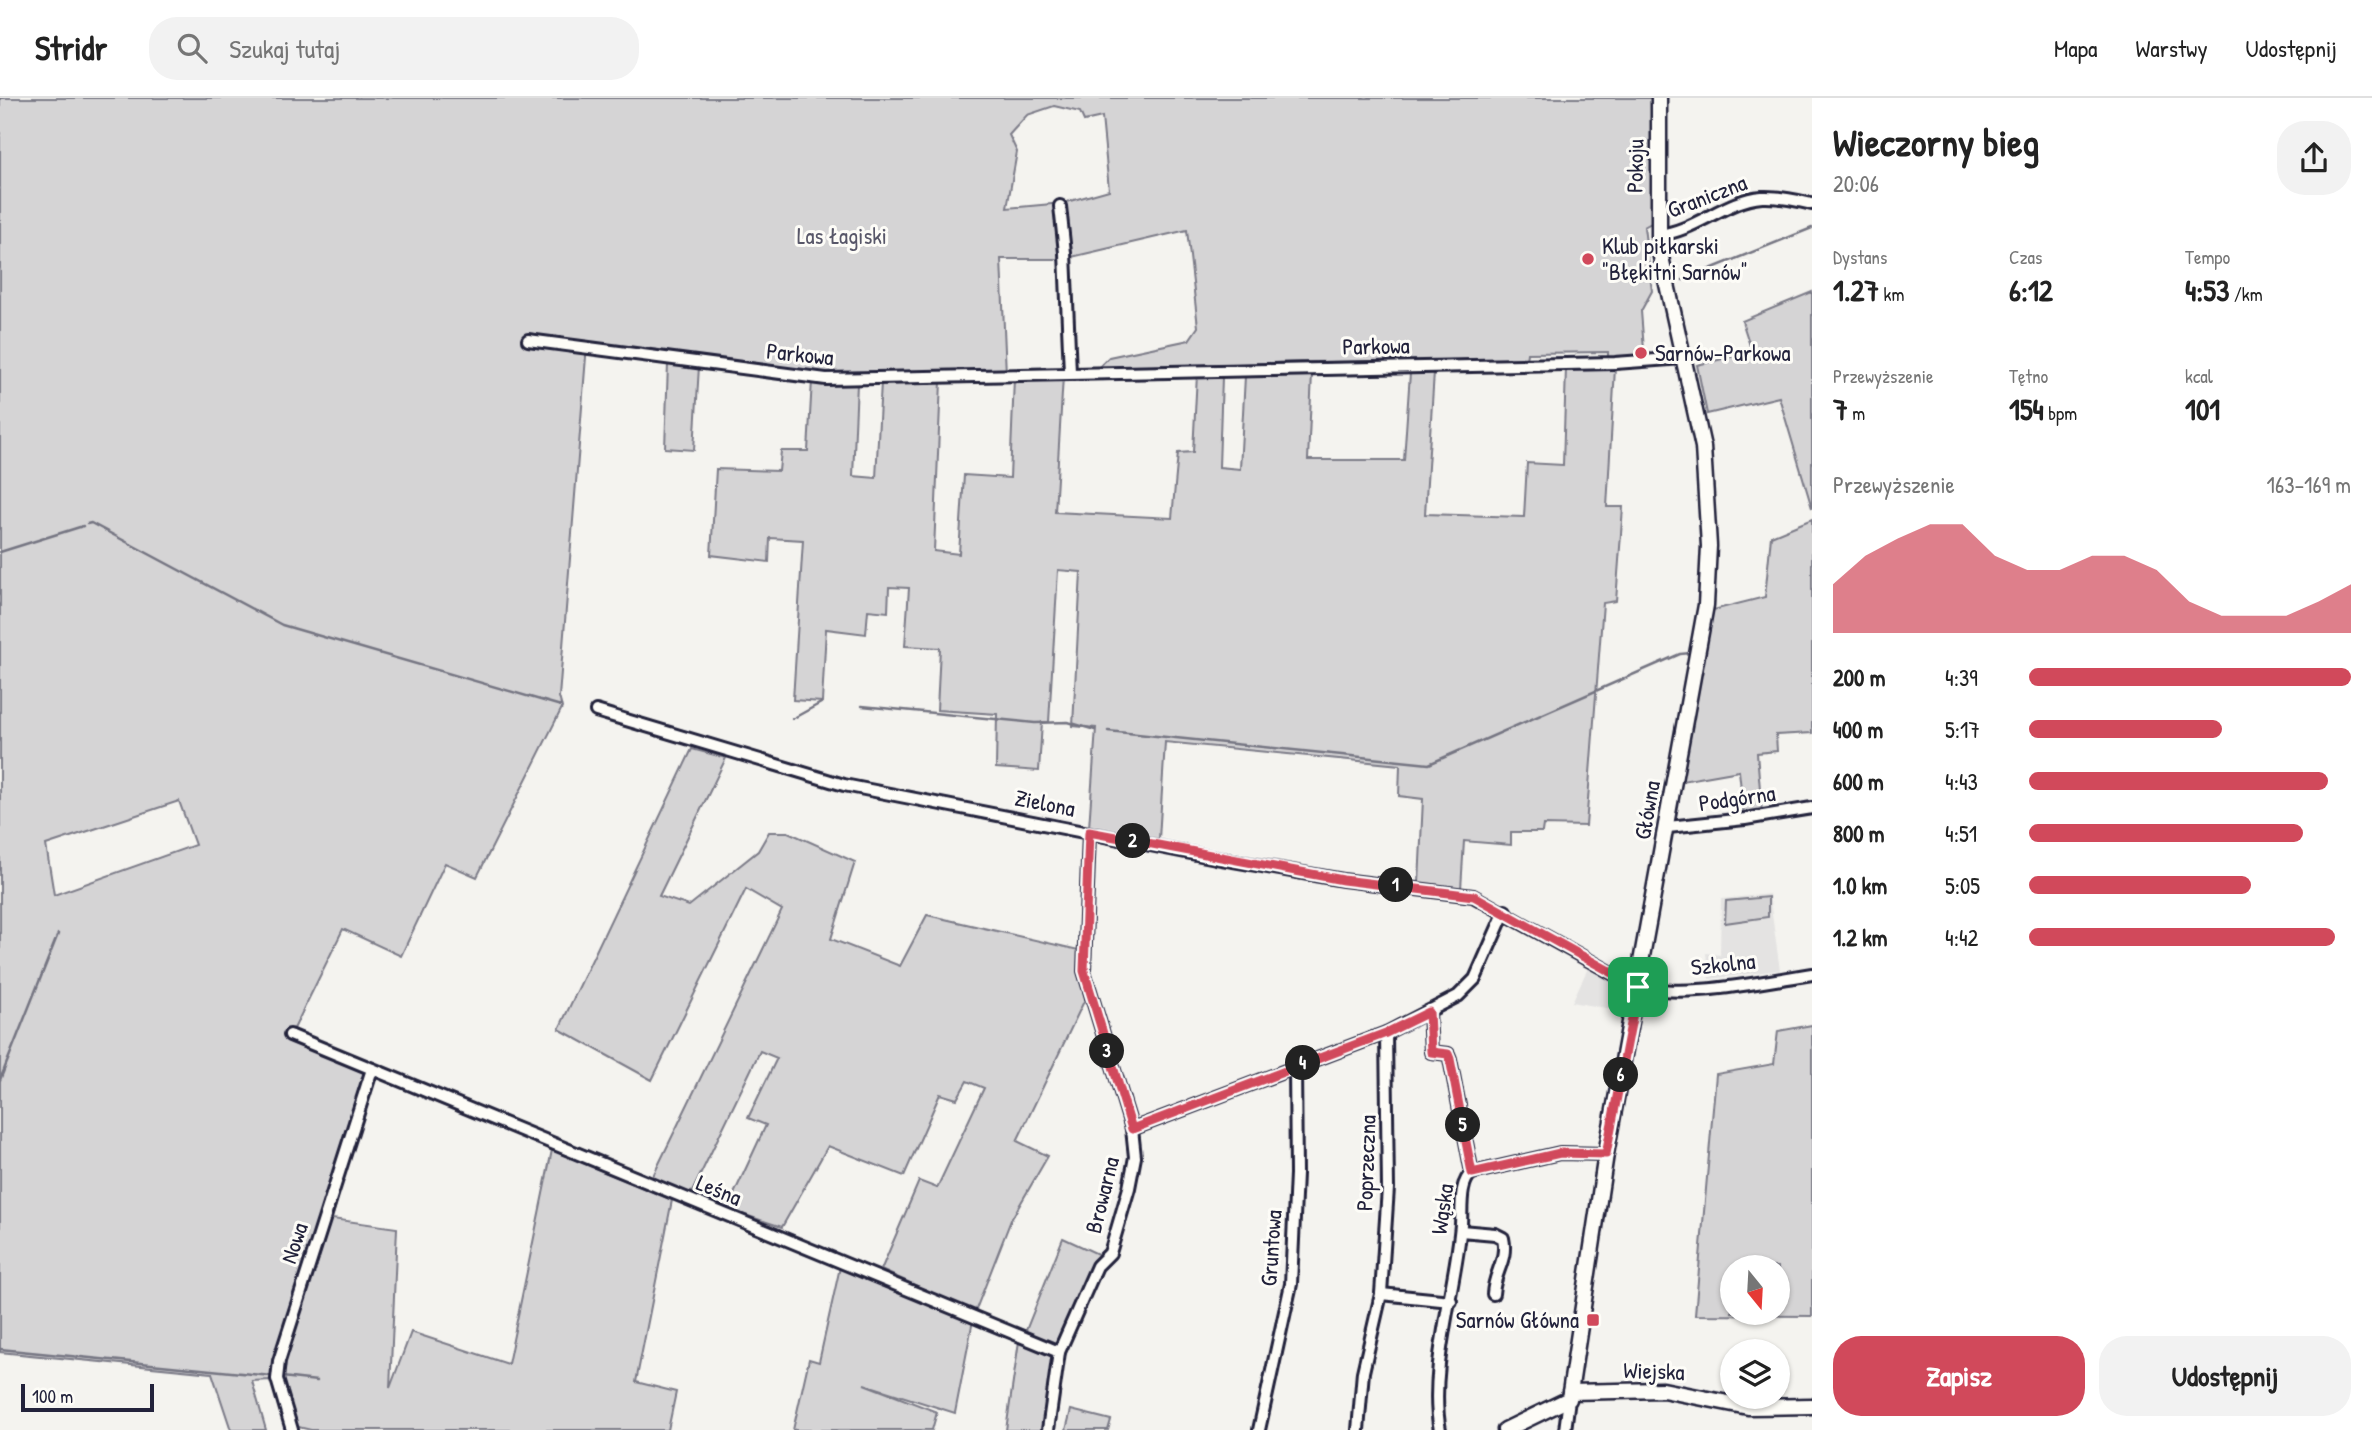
<!DOCTYPE html>
<html lang="pl">
<head>
<meta charset="utf-8">
<style>
  body { margin:0; font-family:"Patrick Hand",sans-serif; background:#f2f2f2; color:#222; height:100vh; display:flex; flex-direction:column; font-size:26px; white-space:nowrap }
  * { box-sizing:border-box; margin:0 }
  p { font-size:23px; color:#767676 }
  .icon { flex:none; width:38px; height:38px; fill:none; stroke:currentColor; stroke-width:2; stroke-linecap:round; stroke-linejoin:round }
  .map { position:relative; flex:1; overflow:hidden }
  .side { display:flex; flex-direction:column; background:#fff; width:560px }
  .side>* { flex:none }
  .needle { width:46px; rotate:162deg }
  .tools { position:absolute; left:1720px; top:1157px; display:grid; gap:14px }
  .tools a { display:grid; place-items:center; width:70px; height:70px; border-radius:50%; background:#fff; box-shadow:0 2px 5px #0004; font-size:35px }
  .scale { position:absolute; left:21px; bottom:18px; width:133px; box-sizing:border-box; padding-left:7px; border:4px solid #22223b; border-top:0; font-size:19px; line-height:24px; white-space:nowrap; color:#22223b; -webkit-text-stroke:5px #fdfcf7; paint-order:stroke }
  .pin { position:absolute; display:grid; place-items:center; width:60px; height:60px; color:#fff; margin:-30px; border-radius:14px; box-shadow:0 4px 10px #0006 }
  .km { position:absolute; width:35px; height:35px; margin:-18px; border-radius:50%; background:#222; color:#fff; font-size:19px; line-height:35px; text-align:center }
  .round { display:grid; place-items:center; flex:none; width:74px; height:74px; border-radius:28px; background:#f2f2f2 }
  .summary { display:flex; align-items:center; justify-content:space-between; height:119px; padding:0 21px }
  h1 { font-size:38px; font-weight:700; line-height:52px }
  .stats { display:grid; grid-template-columns:repeat(3,1fr); gap:10px; height:119px; padding:7px 21px }
  .stats div { display:grid; align-content:center }
  .stats b { font-size:30px; font-weight:700 }
  .stats small { font-size:19px; font-weight:400 }
  .stats p { font-size:19px }
  .chart { height:196px; padding:14px 21px }
  .chart p { display:flex; justify-content:space-between }
  .chart svg { width:100%; height:126px; margin-top:7px; fill:#d1495b; opacity:.7 }
  .primary-button { display:flex; gap:14px; margin-top:auto; padding:14px 21px }
  .primary-button a { flex:1; height:80px; border-radius:28px; background:#d1495b; color:#fff; font-size:28px; font-weight:700; line-height:80px; text-align:center }
  .primary-button a+a { background:#f2f2f2; color:#222 }
  ul { padding:0 21px; list-style:none; font-size:23px }
  li { display:grid; grid-template-columns:112px 84px 1fr; align-items:center; height:52px }
  li i { height:18px; border-radius:9px; background:#d1495b }
  header { display:flex; align-items:center; gap:42px; box-sizing:border-box; height:98px; padding:0 35px; background:#fff; border-bottom:2px solid #e0e0e0 }
  header strong { font-size:33px }
  nav { display:flex; gap:38px; margin-inline-start:auto; font-size:24px }
  .search { width:490px; height:63px; background:#f2f2f2; display:flex; align-items:center; gap:18px; box-sizing:border-box; padding:0 24px; border-radius:28px; color:#767676; font-size:26px }
  main { display:flex; flex:1; min-height:0 }
  .map>svg:first-child { display:block }
</style>
</head>
<body>
<header>
<strong>Stridr</strong>
<div class="search"><svg class="icon" aria-label="search" viewBox="0 0 24 24"><circle cx="10" cy="10" r="6"/><path d="M15 15l6 6"/></svg>Szukaj tutaj</div>
<nav><a>Mapa</a><a>Warstwy</a><a>Udostępnij</a></nav>
</header>
<main>
<div class="map">
<svg width="1812" height="1332" viewBox="0 0 1812 1332">
  <rect width="100%" height="100%" fill="#f4f3ef"/>
  <filter id="ink" filterUnits="userSpaceOnUse"><feTurbulence type="fractalNoise" baseFrequency=".0143" numOctaves="2"/><feDisplacementMap in="SourceGraphic" scale="14" xChannelSelector="R" yChannelSelector="G"/><feConvolveMatrix kernelMatrix="1 2 1 2 8 2 1 2 1" color-interpolation-filters="sRGB"/></filter>
  <g filter="url(#ink)">
    <g fill="#e4e3e2">
      <polygon points="1769,796 1780,872 1709,881 1706,855 1720,857 1721,801"/>
      <polygon points="1588,870 1627,892 1623,913 1572,904"/>
    </g>
    <g fill="#d5d4d5" stroke="#7c7b88" stroke-width="2" fill-rule="evenodd">
      <path d="M0,0h1651v15l1,-15h3l-2,124 -9,5 8,64 -11,20 3,39h-7v7h-29v-5l-81,1 -1,7 -224,2 -204,6 11,-11 80,-17 9,-13 -11,-97 -124,29h-62l5,115 -177,3 -242,-33 -28,353 3,11 -85,169 -32,-14 -44,93 -58,-27 -54,110 82,37 -39,143 65,9 -7,160 21,-56 97,32 44,-214 120,50 -36,182 40,10 -8,38h-357l-25,-6 -15,-44 -19,1 14,49h-35l-19,-57 -212,-21zM1054,8l26,6 4,9 18,-4 7,73 -46,13 -56,5 10,-56 -8,-17 18,-20zM179,703l16,44 -141,50 -8,-50z"/>
      <polygon points="1812,194 1812,410 1779,299 1707,316 1697,267 1752,254 1742,223"/>
      <polygon points="668,266 699,268 694,352 665,350"/>
      <polygon points="1566,270 1615,270 1607,409 1623,409 1616,503 1603,505 1586,728 1543,727 1542,734 1511,734 1511,747 1464,743 1461,791 1419,785 1423,701 1399,698 1400,667 1165,644 1159,741 1089,730 1096,630 1073,628 1081,474 1058,472 1049,624 1042,624 1039,673 996,670 997,616 937,612 940,550 905,548 909,490 889,489 888,514 868,512 866,536 826,531 822,604 793,602 803,442 770,440 769,464 711,457 716,371 779,373 781,353 808,353 812,282 857,285 853,378 876,380 881,284 941,283 934,453 959,456 964,377 1010,380 1014,280 1063,278 1055,414 1172,420 1178,355 1193,354 1197,276 1222,279 1219,369 1240,371 1245,278 1312,276 1308,362 1404,362 1410,275 1434,274 1425,416 1524,419 1527,365 1563,367"/>
      <polygon points="1812,421 1812,635 1776,637 1777,653 1757,655 1762,715 1744,718 1739,673 1682,683 1713,512 1765,499 1771,438"/>
      <polygon points="692,651 726,660 659,798 689,808 758,753 769,734 788,734 855,764 831,841 900,868 927,817 1083,853 1086,899 1017,1043 1048,1058 1011,1122 975,1214 881,1172 919,1083 937,1090 984,990 967,983 957,1001 940,996 904,1078 828,1048 782,1129 727,1111 766,1027 748,1020 777,960 760,953 691,1096 652,1080 782,812 746,791 652,982 559,931"/>
      <polygon points="1768,799 1768,819 1725,825 1726,803"/>
      <path d="M1812,927v291l-117,-1 21,-241 58,-10 4,-33zM1778,1169v45h-46v-45z"/>
      <polygon points="1063,1140 1100,1157 1061,1242 1052,1247 1025,1235"/>
      <polygon points="840,1169 973,1222 955,1315 864,1286 937,1314 932,1332 793,1332 809,1261 819,1264"/>
      <polygon points="1019,1243 1053,1259 1044,1332 1006,1332"/>
      <polygon points="1071,1312 1111,1322 1108,1332 1066,1332"/>
    </g>
    <g fill="none" stroke-linecap="round" stroke-linejoin="round">
      <g stroke="#757582" stroke-width="2.5">
        <polyline points="1667,149 1678,205"/>
        <polyline points="1683,182 1812,130"/>
        <polyline points="1692,331 1694,344"/>
        <polyline points="1696,355 1697,365"/>
        <polyline points="87,426 91,425 282,527 561,608"/>
        <polyline points="0,454 83,428"/>
        <polyline points="862,608 1035,625 1068,624 1095,632"/>
        <polyline points="792,621 821,605"/>
        <polyline points="1108,633 1429,666 1680,556 1691,555"/>
        <polyline points="0,982 58,836"/>
        <polyline points="0,1251 272,1278"/>
        <polyline points="282,1279 317,1283"/>
      </g>
      <g stroke="#22223b" stroke-width="16">
        <g id="street">
          <polyline points="1060,108 1065,155 1070,275"/>
          <path d="M1658,137c38,-4 67,-35 104,-38 17,-1 34,3 50,7"/>
          <polyline points="528,242 826,281 1615,265 1684,260"/>
          <path d="M596,613l248,74 372,73 127,22 130,16 157,87c43,19 135,-2 182,-9"/>
          <polyline points="1668,729 1745,721 1812,710"/>
          <path d="M1429,914l2,40 17,2 2,5 22,114c-13,9 -10,36 -11,51 -5,63 -33,146 -21,206"/>
          <polyline points="290,937 1059,1254"/>
          <polyline points="1132,1031 1386,935 1458,898 1475,881 1505,813"/>
          <polyline points="1472,1075 1560,1055 1606,1056"/>
          <path d="M1461,1133l34,3 8,4c5,22 -9,34 -10,56"/>
          <polyline points="1381,1196 1451,1203"/>
          <polyline points="292,1332 277,1281 279,1263 372,971"/>
          <polyline points="1048,1332 1059,1254 1097,1168 1110,1155 1129,1090 1135,1059 1132,1031 1084,873 1089,735"/>
          <polyline points="1259,1332 1291,1186 1296,1076 1295,968"/>
          <polyline points="1358,1332 1363,1274 1381,1196 1388,1090 1386,935"/>
          <polyline points="1565,1332 1569,1301"/>
        </g>
      </g>
      <g stroke="#22223b" stroke-width="19">
        <g id="secondary">
          <polyline points="1570,1294 1663,1292 1748,1309 1812,1308"/>
          <polyline points="1505,1332 1569,1301 1606,1056 1706,507 1709,448 1703,349 1659,150 1659,0"/>
        </g>
      </g>
      <use href="#street" stroke="#fdfcf7" stroke-width="10"/>
      <use href="#secondary" stroke="#fdfcf7" stroke-width="14"/>
    </g>
  </g>
  <g fill="none" stroke-linecap="round" stroke-linejoin="round" filter="url(#ink)">
    <g stroke="#fff" stroke-width="14">
      <polygon id="route" points="1089,734 1343,782 1474,798 1638,889 1606,1056 1560,1055 1472,1075 1450,961 1448,956 1431,954 1429,914 1386,935 1132,1031 1084,873"/>
    </g>
    <use href="#route" stroke="#d1495b" stroke-width="9"/>
  </g>
  <g fill="#d1495b" stroke="#fdfcf7" stroke-width="2.5">
    <circle cx="1588" cy="161" r="7"/>
    <circle cx="1641" cy="255" r="7"/>
    <rect x="1586" y="1215" width="14" height="14" rx="3.5"/>
  </g>
  <g text-anchor="middle" stroke-width="6" stroke-linejoin="round" paint-order="stroke">
    <g font-size="23" fill="#22223b" stroke="#fdfcf7">
      <text transform="translate(1635 68) rotate(-89)" y="8">Pokoju</text>
      <text transform="translate(1707 98) rotate(-21)" y="8">Graniczna</text>
      <text transform="translate(1376 248) rotate(-1)" y="8">Parkowa</text>
      <text transform="translate(800 256) rotate(6)" y="8">Parkowa</text>
      <text transform="translate(1737 700) rotate(-8)" y="8">Podgórna</text>
      <text transform="translate(1045 705) rotate(11)" y="8">Zielona</text>
      <text transform="translate(1647 712) rotate(-80)" y="8">Główna</text>
      <text transform="translate(1723 866) rotate(-6)" y="8">Szkolna</text>
      <text transform="translate(1366 1065) rotate(-88)" y="8">Poprzeczna</text>
      <text transform="translate(719 1092) rotate(22)" y="8">Leśna</text>
      <text transform="translate(1102 1097) rotate(-76)" y="8">Browarna</text>
      <text transform="translate(1442 1111) rotate(-82)" y="8">Wąska</text>
      <text transform="translate(294 1145) rotate(-72)" y="8">Nowa</text>
      <text transform="translate(1271 1150) rotate(-86)" y="8">Gruntowa</text>
      <text transform="translate(1654 1273) rotate(2)" y="8">Wiejska</text>
    </g>
    <g font-size="23" fill="#585769" stroke="#fdfcf7">
      <text x="842" y="146">Las Łagiski</text>
    </g>
    <g font-size="23" fill="#22223b" stroke="#fdfcf7" text-anchor="start">
      <text x="1602" y="156">Klub piłkarski<tspan x="1602" dy="26">"Błękitni Sarnów"</tspan></text>
      <text x="1655" y="263">Sarnów-Parkowa</text>
      <text x="1579" y="1230" text-anchor="end">Sarnów Główna</text>
    </g>
  </g>
</svg>
<div class="tools">
<a><svg class="needle" viewBox="-14 -14 28 28"><path d="M0-13l5 13h-10z" fill="#e53935"/><path d="M0 13l5-13h-10z" fill="#767676"/></svg></a>
<a><svg class="icon" aria-label="layers" viewBox="0 0 24 24"><path d="M12 4l9 5-9 5-9-5zM3 14l9 5 9-5"/></svg></a>
</div>
<div class="scale">100 m</div>
<div class="pin" style="left:1638px;top:889px;background:#1e9e55"><svg class="icon" aria-label="arrive" viewBox="0 0 24 24"><path d="M6 21V4h12l-3 4 3 4H6"/></svg></div>
<b class="km" style="left:1396px;top:787px">1</b>
<b class="km" style="left:1133px;top:743px">2</b>
<b class="km" style="left:1107px;top:953px">3</b>
<b class="km" style="left:1303px;top:965px">4</b>
<b class="km" style="left:1463px;top:1027px">5</b>
<b class="km" style="left:1621px;top:977px">6</b>
</div>
<section class="side">
<div class="summary"><div><h1>Wieczorny bieg</h1><p>20:06</p></div><a class="round"><svg class="icon" aria-label="share" viewBox="0 0 24 24"><path d="M12 15V3M7 8l5-5 5 5M5 13v7h14v-7"/></svg></a></div>
<div class="stats">
<div><p>Dystans</p><b>1.27<small> km</small></b></div>
<div><p>Czas</p><b>6:12</b></div>
<div><p>Tempo</p><b>4:53<small> /km</small></b></div>
</div>
<div class="stats">
<div><p>Przewyższenie</p><b>7<small> m</small></b></div>
<div><p>Tętno</p><b>154<small> bpm</small></b></div>
<div><p>kcal</p><b>101</b></div>
</div>
<div class="chart"><p><span>Przewyższenie</span>163–169 m</p>
<svg viewBox="0 0 160 44" preserveAspectRatio="none"><path d="M0 44V27L10 17L20 11L30 6L40 6L50 17L60 22L70 22L80 17L90 17L100 22L110 33L120 38L130 38L140 38L150 33L160 27V44z"/></svg>
</div>
<ul>
<li><b>200 m</b>4:39<i style="width:100%"></i></li>
<li><b>400 m</b>5:17<i style="width:60%"></i></li>
<li><b>600 m</b>4:43<i style="width:93%"></i></li>
<li><b>800 m</b>4:51<i style="width:85%"></i></li>
<li><b>1.0 km</b>5:05<i style="width:69%"></i></li>
<li><b>1.2 km</b>4:42<i style="width:95%"></i></li>
</ul>
<div class="primary-button"><a>Zapisz</a><a>Udostępnij</a></div>
</section>
</main>
</body>
</html>
